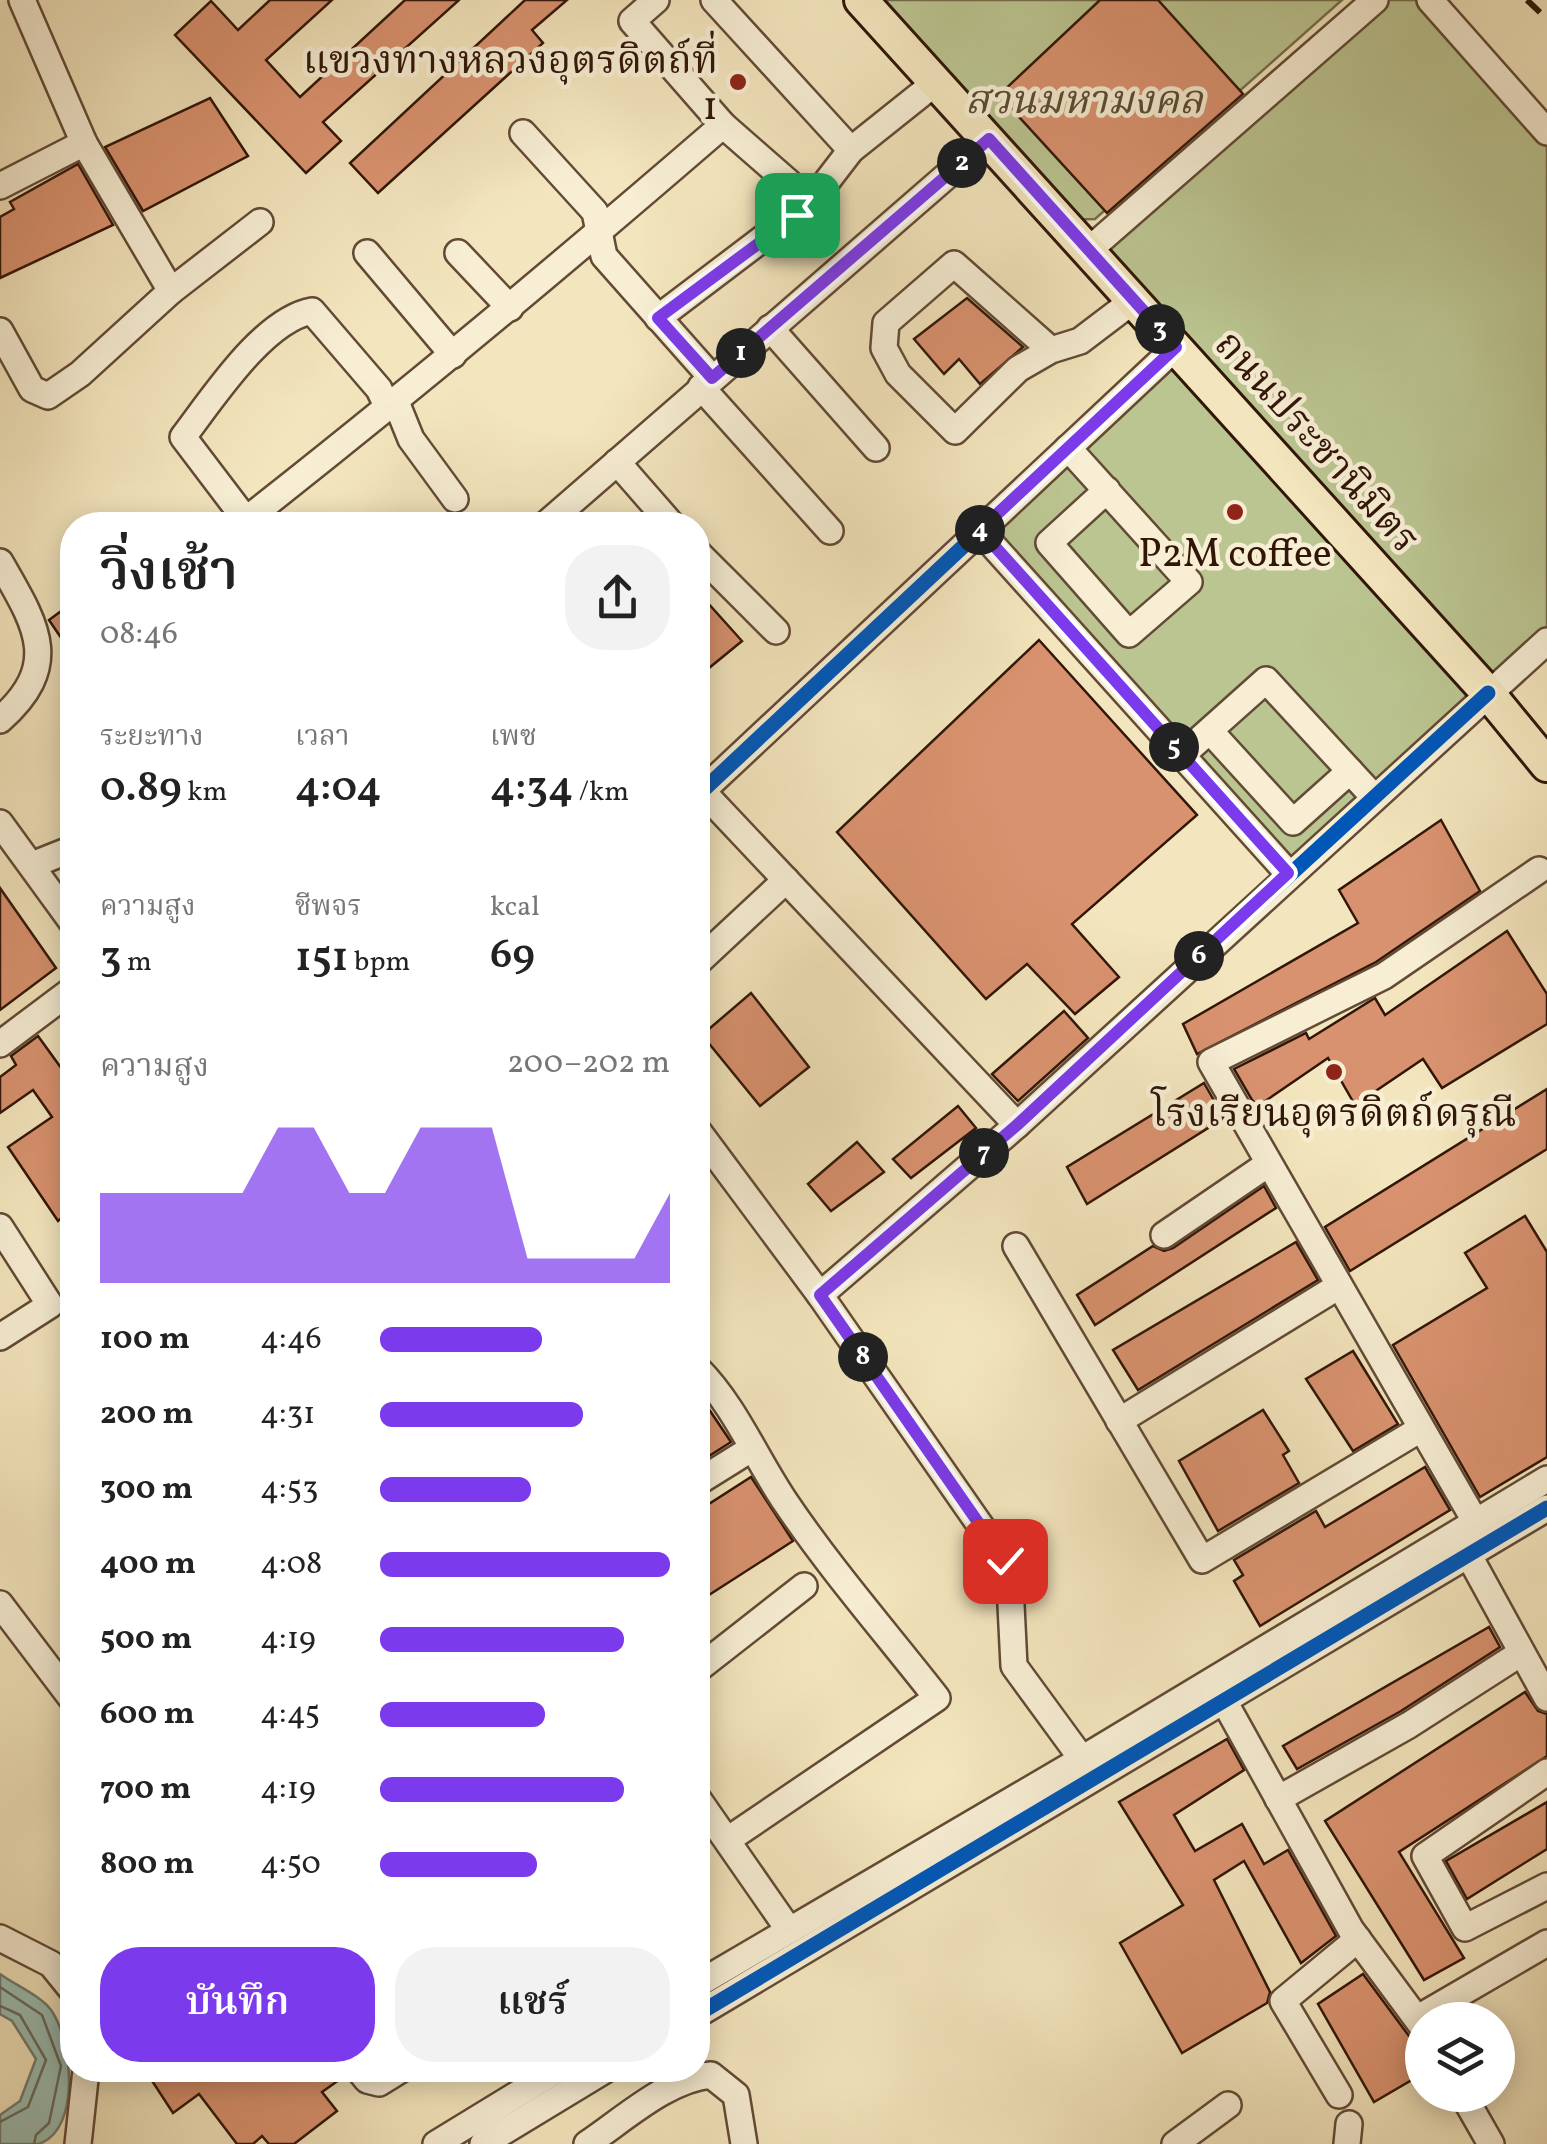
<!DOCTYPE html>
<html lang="th">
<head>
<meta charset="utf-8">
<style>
  body { margin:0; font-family:Vollkorn,"Noto Serif Thai",serif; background:#f2f2f2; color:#222; height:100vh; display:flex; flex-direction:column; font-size:38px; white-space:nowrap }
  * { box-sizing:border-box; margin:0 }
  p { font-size:32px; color:#767676 }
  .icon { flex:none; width:55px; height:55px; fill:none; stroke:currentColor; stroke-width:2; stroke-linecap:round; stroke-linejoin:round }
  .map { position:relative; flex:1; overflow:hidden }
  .drawer { position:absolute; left:60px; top:512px; width:650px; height:1570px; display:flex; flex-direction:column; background:#fff; border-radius:40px; box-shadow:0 5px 25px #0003 }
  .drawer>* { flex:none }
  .buttons { position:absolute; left:1405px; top:2002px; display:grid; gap:20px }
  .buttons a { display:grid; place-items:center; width:110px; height:110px; border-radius:50%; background:#fff; box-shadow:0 5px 25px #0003; font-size:50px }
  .pin { position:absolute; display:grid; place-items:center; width:85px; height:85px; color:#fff; margin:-42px; border-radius:20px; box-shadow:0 5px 15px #0006 }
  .km { position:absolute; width:50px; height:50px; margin:-25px; border-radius:50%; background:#222; color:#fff; font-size:28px; line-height:50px; text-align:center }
  .round { display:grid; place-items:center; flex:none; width:105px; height:105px; border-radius:40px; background:#f2f2f2 }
  .head { display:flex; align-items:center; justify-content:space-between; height:170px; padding:0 40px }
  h1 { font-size:55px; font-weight:600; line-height:75px }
  .stats { display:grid; grid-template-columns:repeat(3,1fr); gap:15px; height:170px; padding:10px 40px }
  .stats div { display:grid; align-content:center }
  .stats b { font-size:42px; font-weight:600 }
  .stats small { font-size:28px; font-weight:400 }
  .stats p { font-size:28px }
  .chart { height:280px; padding:20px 40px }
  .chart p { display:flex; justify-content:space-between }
  .chart svg { width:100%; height:180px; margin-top:10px; fill:#7c3aed; opacity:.7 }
  .action { display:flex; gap:20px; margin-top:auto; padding:20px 40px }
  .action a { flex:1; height:115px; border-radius:40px; background:#7c3aed; color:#fff; font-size:40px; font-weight:600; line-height:115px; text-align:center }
  .action a+a { background:#f2f2f2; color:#222 }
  ul { padding:0 40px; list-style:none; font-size:32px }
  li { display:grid; grid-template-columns:160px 120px 1fr; align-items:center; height:75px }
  li i { height:25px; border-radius:12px; background:#7c3aed }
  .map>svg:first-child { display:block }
</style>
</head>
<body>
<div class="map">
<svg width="1547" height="2144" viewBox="0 0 1547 2144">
  <rect width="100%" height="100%" fill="#f3e5bd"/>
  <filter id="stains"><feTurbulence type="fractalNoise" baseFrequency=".002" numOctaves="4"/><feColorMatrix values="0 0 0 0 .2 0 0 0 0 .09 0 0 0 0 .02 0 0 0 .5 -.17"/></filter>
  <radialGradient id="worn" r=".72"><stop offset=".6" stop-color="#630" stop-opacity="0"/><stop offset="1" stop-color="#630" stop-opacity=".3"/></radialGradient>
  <g fill="#bbc591" stroke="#766e4c" stroke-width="2.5">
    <polygon points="863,0 1342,0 1095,219 1061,220"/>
    <polygon points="1375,0 1430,0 1547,132 1547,641 1288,873 979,530 1176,347 1089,250"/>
  </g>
  <path fill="#9bbfb4" stroke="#717b6f" stroke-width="2.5" d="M0,1974c15,11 41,22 51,36 21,29 31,119 -12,134 -10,0 -28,0 -39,0v-29l20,-14 16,-42 -24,-38 -12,-7z"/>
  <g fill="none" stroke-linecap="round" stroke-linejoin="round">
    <g stroke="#666a5e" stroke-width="2.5">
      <polyline points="0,1987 42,2015 61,2066 49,2123 36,2135 34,2144"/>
      <polyline points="0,2006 20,2015 46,2060 28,2107 0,2122"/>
    </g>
  </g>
  <g fill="#d9926f" stroke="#311608" stroke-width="2.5">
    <polygon points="270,0 332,0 266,60 300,97 405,0 459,0 323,122 341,141 306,173 175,35 211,1 238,30"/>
    <polygon points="525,0 567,0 532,30 543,43 378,193 350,163"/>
    <polygon points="1100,0 1158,0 1243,94 1107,213 999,95"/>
    <polygon points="210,98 248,156 143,211 105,147"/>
    <polygon points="78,164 113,225 0,278 0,217 14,209 10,202"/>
    <polygon points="967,298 1023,347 980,384 959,359 944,374 914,339"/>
    <polygon points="698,592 742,641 698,677"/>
    <polygon points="72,603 72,654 49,620"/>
    <polygon points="1039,640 1197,815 1072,924 1119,977 1075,1014 1027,964 986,999 837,832"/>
    <polygon points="1441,820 1480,891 1376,962 1197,1054 1183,1024 1358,923 1339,890"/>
    <polygon points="0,888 56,968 0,1010"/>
    <polygon points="1507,931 1547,994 1547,1024 1442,1088 1423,1059 1355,1105 1328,1058 1258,1106 1252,1100 1234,1069 1306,1033 1309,1039 1375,998 1385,1015"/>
    <polygon points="751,993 809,1067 760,1106 702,1035"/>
    <polygon points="1064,1011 1088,1038 1018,1101 992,1074"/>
    <polygon points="38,1036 72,1083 72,1210 58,1221 8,1147 52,1117 33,1090 0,1113 0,1077 16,1065 11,1056"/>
    <polygon points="1204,1083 1224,1118 1087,1204 1067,1167"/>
    <polygon points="1547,1089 1547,1149 1350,1271 1325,1227"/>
    <polygon points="958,1106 976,1128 911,1178 893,1159"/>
    <polygon points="857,1142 884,1172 831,1211 808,1184"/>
    <polygon points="1264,1186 1276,1208 1095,1325 1077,1295 1153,1246 1164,1251 1173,1248"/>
    <polygon points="1525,1216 1547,1252 1547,1457 1480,1497 1393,1345 1487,1288 1465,1253"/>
    <polygon points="1296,1242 1318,1280 1138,1390 1113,1350"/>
    <polygon points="1353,1351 1398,1424 1353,1451 1306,1379"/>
    <polygon points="698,1393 731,1442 698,1463"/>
    <polygon points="1263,1410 1289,1451 1283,1455 1299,1483 1218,1531 1179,1461"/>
    <polygon points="1425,1467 1450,1510 1260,1626 1234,1581 1243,1575 1234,1560 1316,1511 1325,1527"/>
    <polygon points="751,1477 793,1541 698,1602 698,1511"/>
    <polygon points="1489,1627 1500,1647 1401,1711 1297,1769 1283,1746"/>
    <polygon points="1525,1692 1538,1711 1547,1714 1547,1756 1399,1852 1464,1958 1424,1980 1325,1821"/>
    <polygon points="1227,1739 1244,1770 1174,1815 1195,1851 1242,1824 1264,1864 1288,1850 1336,1936 1301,1963 1244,1861 1214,1880 1270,1992 1267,2003 1182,2053 1120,1943 1183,1905 1119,1802"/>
    <polygon points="1547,1802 1547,1849 1467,1899 1446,1861"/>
    <polygon points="1363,1974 1409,2036 1422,2042 1422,2074 1374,2102 1318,2004"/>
    <polygon points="145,2070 332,2070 339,2080 322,2092 337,2111 294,2144 269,2144 262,2136 253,2144 237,2144 199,2094 173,2113"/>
  </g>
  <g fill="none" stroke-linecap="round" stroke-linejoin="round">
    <g stroke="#624a35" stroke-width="30">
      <g id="minor">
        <polyline points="22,0 84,143 171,291 260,222"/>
        <polyline points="714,0 851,150"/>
        <polyline points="1430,0 1547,132"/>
        <polyline points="723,125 811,202 851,150 935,83"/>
        <polyline points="523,133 595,212 604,256 712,378"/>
        <polyline points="0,186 84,143"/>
        <polyline points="1089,250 1375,0"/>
        <polyline points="367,253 453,355"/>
        <polyline points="458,253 510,308"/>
        <polyline points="658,318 811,202"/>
        <polyline points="770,328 876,448"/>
        <polyline points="0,331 32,389 48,396 80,374 171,291"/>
        <polyline points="1051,350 954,264 886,323 884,348 898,374 955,431 1018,369 1051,350 1080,341 1134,300"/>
        <polyline points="701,387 830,531"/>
        <polyline points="396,402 411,439 455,499"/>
        <path d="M388,408l-9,-19 -67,-78c-49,9 -99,87 -129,126l63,83c163,-128 321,-260 477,-395l-91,-104 24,-21"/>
        <polyline points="1068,448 1189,582 1129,634 1049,543 1107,490"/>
        <polyline points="617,462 672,525"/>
        <polyline points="545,525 989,139"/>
        <polyline points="979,530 1288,873"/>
        <polyline points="698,553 776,631"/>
        <path d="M0,562c36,63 63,102 0,158"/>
        <polyline points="1210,731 1293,822 1350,771"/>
        <polyline points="1182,755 1266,680 1373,796"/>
        <polyline points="702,791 1017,1125"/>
        <polyline points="698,795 1176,347"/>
        <polyline points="0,823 72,922"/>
        <polyline points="32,865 72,849"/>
        <polyline points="698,962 786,880"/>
        <polyline points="0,1044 72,990"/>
        <polyline points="698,1131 820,1295 1005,1561 1010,1585 1014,1666 1082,1759"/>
        <polyline points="0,1227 50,1305 0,1337"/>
        <polyline points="1164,1235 1268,1164"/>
        <polyline points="1016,1246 1202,1560 1419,1430"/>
        <polyline points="820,1295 1017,1125 1547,641"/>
        <path d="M698,1369c37,37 58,90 88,134 46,68 101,131 151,195l-208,141"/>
        <polyline points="1119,1421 1339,1286"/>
        <polyline points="698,1482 751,1449"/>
        <polyline points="1475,1521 1211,1062 1384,976 1539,870"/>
        <polyline points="1468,1554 1547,1698"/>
        <polyline points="0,1604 72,1699"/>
        <polyline points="698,1669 804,1586"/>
        <polyline points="1224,1701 1351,1930 1422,2026"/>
        <polyline points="1547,1772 1425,1856 1465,1928 1547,1886"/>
        <polyline points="698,1799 789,1930"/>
        <polyline points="1278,1799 1409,1725 1521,1653"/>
        <polyline points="0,1938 51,1964 72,1990"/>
        <polyline points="698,1984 1082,1759 1547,1479"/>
        <polyline points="698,2014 1547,1508"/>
        <polyline points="1418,2018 1547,1943"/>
        <polyline points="359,2070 367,2080 379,2083 400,2070"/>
        <polyline points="1339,2095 1283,2001 1358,1939"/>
        <polyline points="1463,2095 1491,2144"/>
        <polyline points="78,2144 86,2070"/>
        <polyline points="436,2144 557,2070"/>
        <polyline points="483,2144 605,2070"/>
        <path d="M587,2144c36,-24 80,-65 124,-69l25,20 8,49"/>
        <polyline points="1175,2144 1228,2105"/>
        <polyline points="1347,2144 1349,2124"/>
      </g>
    </g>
    <g stroke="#311608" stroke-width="38">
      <polyline id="major" points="861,0 1488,693 1547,765"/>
    </g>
    <use href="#minor" stroke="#f7eed4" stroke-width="25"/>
    <use href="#major" stroke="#f3e5bd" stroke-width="32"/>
    <polyline stroke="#311608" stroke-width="6" stroke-dasharray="18 18" stroke-linecap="butt" points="1527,0 1547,19"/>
    <g stroke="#f7eed4" stroke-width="21">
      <g id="cycleway">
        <polyline points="698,795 1176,347"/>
        <polyline points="820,1295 1017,1125 1488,693"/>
        <polyline points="698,2014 1547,1508"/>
      </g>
    </g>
    <use href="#cycleway" stroke="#0057b8" stroke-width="15"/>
  </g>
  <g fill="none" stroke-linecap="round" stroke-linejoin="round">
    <g stroke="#fff" stroke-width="20">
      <polyline id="route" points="797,215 658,318 712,378 989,139 1176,347 980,530 1288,873 1017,1125 820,1295 1005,1561"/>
    </g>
    <use href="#route" stroke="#7c3aed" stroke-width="12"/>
  </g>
  <g fill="#8f2418" stroke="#f7eed4" stroke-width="4">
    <circle cx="738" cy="82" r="10"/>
    <circle cx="1235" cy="512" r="10"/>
    <circle cx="1334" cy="1072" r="10"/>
  </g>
  <g text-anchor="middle" stroke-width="9" stroke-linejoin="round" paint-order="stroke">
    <g font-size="40" fill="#311608" stroke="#f7eed4">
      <text x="718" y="73" text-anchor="end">แขวงทางหลวงอุตรดิตถ์ที่<tspan x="718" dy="46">1</tspan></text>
      <text x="1235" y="566">P2M coffee</text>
      <text x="1334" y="1126">โรงเรียนอุตรดิตถ์ดรุณี</text>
    </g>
    <g font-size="40" font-style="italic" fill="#5a4b31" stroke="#f7eed4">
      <text x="1084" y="113">สวนมหามงคล</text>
    </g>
    <g font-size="40" fill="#311608" stroke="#f7eed4">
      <text transform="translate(1318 441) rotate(48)" y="14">ถนนประชานิมิตร</text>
    </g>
  </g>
  <rect width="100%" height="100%" filter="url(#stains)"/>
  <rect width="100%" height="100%" fill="url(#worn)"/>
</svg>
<div class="buttons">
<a><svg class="icon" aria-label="layers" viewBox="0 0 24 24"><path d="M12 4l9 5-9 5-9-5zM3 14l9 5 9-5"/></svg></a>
</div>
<div class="pin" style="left:797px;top:215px;background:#1e9e55"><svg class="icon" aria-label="arrive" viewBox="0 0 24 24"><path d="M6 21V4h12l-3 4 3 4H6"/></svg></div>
<div class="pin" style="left:1005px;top:1561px;background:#d93025"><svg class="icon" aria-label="check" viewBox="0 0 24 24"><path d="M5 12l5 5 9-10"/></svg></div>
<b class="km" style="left:741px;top:353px">1</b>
<b class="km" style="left:962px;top:163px">2</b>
<b class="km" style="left:1160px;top:329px">3</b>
<b class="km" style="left:980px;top:530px">4</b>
<b class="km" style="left:1174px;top:747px">5</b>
<b class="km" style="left:1199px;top:956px">6</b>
<b class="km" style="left:984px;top:1153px">7</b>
<b class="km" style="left:863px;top:1357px">8</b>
<section class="drawer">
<div class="head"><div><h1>วิ่งเช้า</h1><p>08:46</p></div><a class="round"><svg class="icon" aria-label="share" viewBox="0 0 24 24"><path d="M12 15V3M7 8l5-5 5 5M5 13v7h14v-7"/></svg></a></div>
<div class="stats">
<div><p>ระยะทาง</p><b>0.89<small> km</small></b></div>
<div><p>เวลา</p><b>4:04</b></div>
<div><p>เพซ</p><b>4:34<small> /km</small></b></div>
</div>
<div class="stats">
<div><p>ความสูง</p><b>3<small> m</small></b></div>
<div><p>ชีพจร</p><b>151<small> bpm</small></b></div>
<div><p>kcal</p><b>69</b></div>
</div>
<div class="chart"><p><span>ความสูง</span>200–202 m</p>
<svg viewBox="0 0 160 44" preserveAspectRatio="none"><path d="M0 44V22L10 22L20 22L30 22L40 22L50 6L60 6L70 22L80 22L90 6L100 6L110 6L120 38L130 38L140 38L150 38L160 22V44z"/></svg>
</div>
<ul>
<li><b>100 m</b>4:46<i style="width:56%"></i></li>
<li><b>200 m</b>4:31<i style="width:70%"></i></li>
<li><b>300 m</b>4:53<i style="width:52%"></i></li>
<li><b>400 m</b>4:08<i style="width:100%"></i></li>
<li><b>500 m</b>4:19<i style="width:84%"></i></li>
<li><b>600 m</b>4:45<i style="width:57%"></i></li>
<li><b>700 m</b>4:19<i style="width:84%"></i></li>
<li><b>800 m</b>4:50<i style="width:54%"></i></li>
</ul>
<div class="action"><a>บันทึก</a><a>แชร์</a></div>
</section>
</div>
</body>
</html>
